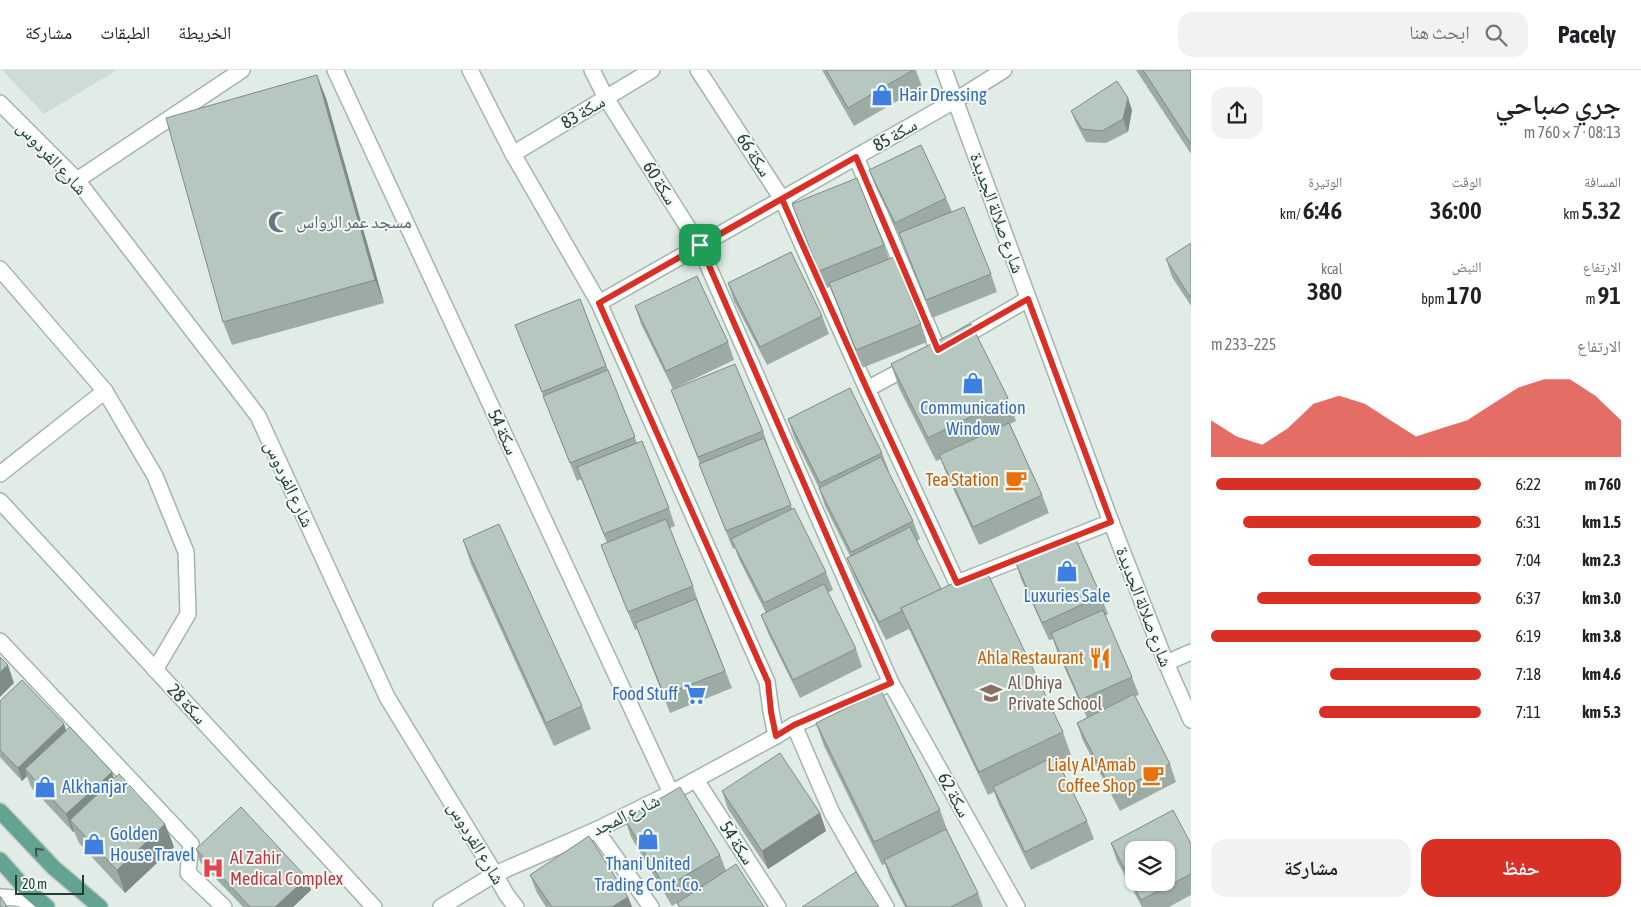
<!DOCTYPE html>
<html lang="ar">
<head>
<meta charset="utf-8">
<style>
  body { margin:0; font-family:"Asap Condensed","Noto Naskh Arabic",sans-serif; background:#f2f2f2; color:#202124; direction:rtl; height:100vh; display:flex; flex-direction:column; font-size:19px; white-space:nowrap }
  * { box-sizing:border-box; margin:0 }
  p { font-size:16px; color:#757577 }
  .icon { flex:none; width:28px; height:28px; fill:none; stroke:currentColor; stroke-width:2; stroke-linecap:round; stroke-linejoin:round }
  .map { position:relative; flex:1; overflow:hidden; direction:ltr }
  .details { display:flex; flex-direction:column; background:#fff; width:450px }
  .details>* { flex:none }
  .buttons { position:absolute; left:1125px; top:771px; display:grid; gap:10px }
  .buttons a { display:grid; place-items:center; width:50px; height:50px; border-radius:10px; background:#fff; box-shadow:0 1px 4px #0004; font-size:25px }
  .scale { position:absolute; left:15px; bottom:12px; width:69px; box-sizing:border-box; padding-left:5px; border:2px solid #213e35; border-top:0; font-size:14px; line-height:18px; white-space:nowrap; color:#213e35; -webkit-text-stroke:4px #f2f9f5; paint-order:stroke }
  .pin { position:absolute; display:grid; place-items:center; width:42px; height:42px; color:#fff; margin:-21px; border-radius:10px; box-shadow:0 2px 8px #0006 }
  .round { display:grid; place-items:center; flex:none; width:52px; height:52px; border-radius:15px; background:#f2f2f2 }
  .head { display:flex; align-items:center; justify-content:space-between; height:85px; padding:0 20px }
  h1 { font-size:28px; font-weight:600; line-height:38px }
  .figures { display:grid; grid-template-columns:repeat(3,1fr); gap:8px; height:85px; padding:5px 20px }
  .figures div { display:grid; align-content:center }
  .figures b { font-size:25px; font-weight:600 }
  .figures small { font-size:14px; font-weight:400 }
  .figures p { font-size:14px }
  .chart { height:140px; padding:10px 20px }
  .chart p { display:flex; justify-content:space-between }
  .chart svg { width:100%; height:90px; margin-top:5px; fill:#d93025; opacity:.7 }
  .button { display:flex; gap:10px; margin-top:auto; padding:10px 20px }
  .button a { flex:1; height:58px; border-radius:15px; background:#d93025; color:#fff; font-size:20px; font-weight:600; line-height:58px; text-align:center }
  .button a+a { background:#f2f2f2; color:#202124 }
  ul { padding:0 20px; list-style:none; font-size:16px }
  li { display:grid; grid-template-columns:80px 60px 1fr; align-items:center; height:38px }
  li i { height:12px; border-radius:6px; background:#d93025 }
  header { display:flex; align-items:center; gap:30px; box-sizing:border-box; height:70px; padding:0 25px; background:#fff; border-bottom:1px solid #e0e0e0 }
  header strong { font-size:24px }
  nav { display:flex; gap:28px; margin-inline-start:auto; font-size:18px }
  .search { width:350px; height:45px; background:#f2f2f2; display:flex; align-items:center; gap:12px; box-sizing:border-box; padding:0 18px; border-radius:15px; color:#757577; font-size:19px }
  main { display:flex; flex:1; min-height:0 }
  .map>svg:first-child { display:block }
</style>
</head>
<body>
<header>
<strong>Pacely</strong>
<div class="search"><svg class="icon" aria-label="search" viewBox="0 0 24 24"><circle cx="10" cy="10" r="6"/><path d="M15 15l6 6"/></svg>ابحث هنا</div>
<nav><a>الخريطة</a><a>الطبقات</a><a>مشاركة</a></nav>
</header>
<main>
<section class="details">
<div class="head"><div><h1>جري صباحي</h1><p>08:13 · 7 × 760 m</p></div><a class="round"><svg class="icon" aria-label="share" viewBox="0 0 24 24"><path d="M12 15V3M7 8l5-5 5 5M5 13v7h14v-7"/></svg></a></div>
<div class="figures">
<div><p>المسافة</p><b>5.32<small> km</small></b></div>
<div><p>الوقت</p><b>36:00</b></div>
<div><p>الوتيرة</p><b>6:46<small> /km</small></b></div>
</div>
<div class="figures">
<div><p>الارتفاع</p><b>91<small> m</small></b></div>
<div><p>النبض</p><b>170<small> bpm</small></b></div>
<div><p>kcal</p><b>380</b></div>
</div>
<div class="chart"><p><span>الارتفاع</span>225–233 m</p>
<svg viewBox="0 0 160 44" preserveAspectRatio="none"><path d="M0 44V26L10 34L20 38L30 30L40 18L50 14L60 18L70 26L80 34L90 30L100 26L110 18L120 10L130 6L140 6L150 14L160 26V44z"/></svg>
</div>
<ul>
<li><b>760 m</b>6:22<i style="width:98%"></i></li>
<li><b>1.5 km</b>6:31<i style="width:88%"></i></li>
<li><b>2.3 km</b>7:04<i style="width:64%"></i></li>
<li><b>3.0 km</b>6:37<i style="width:83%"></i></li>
<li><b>3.8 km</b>6:19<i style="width:100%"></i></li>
<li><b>4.6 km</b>7:18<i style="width:56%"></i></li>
<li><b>5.3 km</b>7:11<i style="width:60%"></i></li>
</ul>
<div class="button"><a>حفظ</a><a>مشاركة</a></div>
</section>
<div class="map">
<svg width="1191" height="837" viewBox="0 0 1191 837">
  <rect width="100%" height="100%" fill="#e1ece7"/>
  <polygon fill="#cfdcd6" points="2,0 117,0 44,44"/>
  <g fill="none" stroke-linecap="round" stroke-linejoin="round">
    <g stroke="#a4b4ae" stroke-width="18">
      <g id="minor">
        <polyline points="335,0 671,723"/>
        <polyline points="470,0 513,84 599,233 767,612 771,641 776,666"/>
        <polyline points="592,0 606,28 699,175 891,613 1017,837"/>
        <polyline points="698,0 782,129 867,319 957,513 1111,452"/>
        <polyline points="944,0 1111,452 1166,593 1191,650"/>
        <polyline points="0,33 77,110 258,346 387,627 495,804 506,824 516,837"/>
        <polyline points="513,84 652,0"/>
        <polyline points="856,87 938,280"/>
        <polyline points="77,110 242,0"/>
        <polyline points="0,199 105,321 155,406 186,482 188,544 155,600"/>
        <polyline points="599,233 956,30 1004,0"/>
        <polyline points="956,271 1028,229"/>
        <polyline points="867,319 912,295"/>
        <polyline points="0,404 105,321"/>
        <polyline points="0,431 374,837"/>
        <polyline points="0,571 191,774 188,803 224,837"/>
        <polyline points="1166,593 1191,582"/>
        <polyline points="794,655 832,743 886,837"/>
        <polyline points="696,710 778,837"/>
        <polyline points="596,760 651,837"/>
        <polyline points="0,827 17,828 46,836"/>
        <polyline points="441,837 495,804 596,760 671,723 776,666 794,655 891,613"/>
      </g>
    </g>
    <g stroke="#c1c9c6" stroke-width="18">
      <g id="major">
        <polyline points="0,741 54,798 100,837"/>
        <polyline points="0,790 24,817 47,837"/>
      </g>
    </g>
    <use href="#minor" stroke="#fff" stroke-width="15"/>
    <use href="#major" stroke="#64a392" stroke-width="15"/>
  </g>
  <g fill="#9daba5">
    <polygon points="822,0 916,0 922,17 854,56"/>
    <polygon points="1136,0 1191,0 1191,84"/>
    <polygon points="326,28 384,233 232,275 223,252"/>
    <polygon points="1132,40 1128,62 1106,73 1086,72 1076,53 1071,41"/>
    <polygon points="869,100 946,128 952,142 991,204 997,222 932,248 902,171 876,118"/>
    <polygon points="792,134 884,175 889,189 921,254 927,272 862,298 830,217 825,219"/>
    <polygon points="1191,173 1191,236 1172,207 1166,189"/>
    <polygon points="728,213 822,246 829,264 767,295 734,231"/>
    <polygon points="580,229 637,373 669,438 675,456 670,458 693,516 699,534 732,618 670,643 637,559 635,560 608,493 601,475 607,473 581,409 577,411 515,255"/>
    <polygon points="635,236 728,272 734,290 673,319 641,254"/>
    <polygon points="891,294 1008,328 1016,351 1010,354 1042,425 1049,443 979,475 946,403 941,389 936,391 899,318"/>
    <polygon points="671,320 763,361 769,379 768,379 792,438 826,502 833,520 828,523 856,579 862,597 800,628 768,563 761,545 766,543 738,487 735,478 733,479 706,412 699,394 700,394"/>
    <polygon points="788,349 882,383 889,401 888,401 913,451 920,469 917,471 941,519 1063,662 1071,685 1058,692 1087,751 1094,769 1031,800 999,735 994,722 988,725 909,559 886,570 854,506 847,488 850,486 825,436 819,418 794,367"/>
    <polygon points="463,470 582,636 591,659 554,676 471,494"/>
    <polygon points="1015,491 1101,526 1108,544 1105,546 1132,607 1139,625 1135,626 1170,694 1176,712 1120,741 1083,671 1077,653 1097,643 1087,648 1057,581 1053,569 1049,570 1021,509"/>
    <polygon points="0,631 64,654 66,661 114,709 165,754 174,777 125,823 79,773 74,761 73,762 31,717 27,706 22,711 0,687"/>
    <polygon points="816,653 940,740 948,762 978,823 983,837 905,837 890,808 885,794 882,795 824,676"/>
    <polygon points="722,721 820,743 826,761 768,799 728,739"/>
    <polygon points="625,749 720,785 726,801 764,837 679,837 677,833 683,829 672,836 631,767"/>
    <polygon points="1111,773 1191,774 1191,825 1169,837 1142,837 1117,791"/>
    <polygon points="196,779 307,808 311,820 293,837 243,837 200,792"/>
    <polygon points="530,805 628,827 632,837 546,837 537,823"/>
  </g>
  <g fill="#7f8b86">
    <polygon points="317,5 326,28 384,233 375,210"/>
    <polygon points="1128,28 1132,40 1128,62 1123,49"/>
    <polygon points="8,595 14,613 0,627 0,602"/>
    <polygon points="64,654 68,666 25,699 27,706 22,711 18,698"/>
    <polygon points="112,702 118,720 70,750 74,761 73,762 66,744"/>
    <polygon points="820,743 826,761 768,799 762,781"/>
    <polygon points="165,754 174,777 125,823 117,800"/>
    <polygon points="307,808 311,820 293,837 275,837"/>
    <polygon points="628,827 632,837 612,837"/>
  </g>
  <g fill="#b6c7c0" stroke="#7f8b86" fill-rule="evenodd">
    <polygon points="826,0 913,0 848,38"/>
    <polygon points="1143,0 1191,0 1191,74"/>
    <polygon points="317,5 375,210 223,252 166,48"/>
    <polygon points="1117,11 1128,28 1123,49 1102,61 1082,59 1071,41"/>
    <polygon points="921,75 946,128 895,153 869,100"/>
    <polygon points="857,108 884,175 819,201 792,134"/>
    <polygon points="964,137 991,204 926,230 899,163"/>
    <polygon points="1191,173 1191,226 1190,227 1166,189"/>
    <polygon points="791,182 822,246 760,277 728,213"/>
    <polygon points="894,187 921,254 856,280 829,213"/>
    <polygon points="697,206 728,272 666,301 635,236"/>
    <polygon points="580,229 606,296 542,322 515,255"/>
    <polygon points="971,254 1008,328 928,368 891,294"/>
    <polygon points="735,294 763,361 698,387 671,320"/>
    <polygon points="608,300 635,367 570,393 543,326"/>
    <polygon points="850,318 882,383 820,413 788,349"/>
    <polygon points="1009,353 1042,425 973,457 939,385"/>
    <polygon points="764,368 791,435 726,461 699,394"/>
    <polygon points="642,371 669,438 604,464 577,397"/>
    <polygon points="881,387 913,451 851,482 819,418"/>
    <polygon points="794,438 826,502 764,533 731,469"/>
    <polygon points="666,449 693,516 628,542 601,475"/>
    <polygon points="499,454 582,636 546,653 463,470"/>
    <polygon points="910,457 941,519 901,538 902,541 879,552 847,488"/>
    <polygon points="1074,465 1101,526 1042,553 1015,491"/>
    <polygon points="985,498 1063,662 979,702 901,538"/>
    <polygon points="824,514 856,579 793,610 761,545"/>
    <polygon points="696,529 725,601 664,625 635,553"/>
    <polygon points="1103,540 1132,607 1080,630 1051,563"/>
    <polygon points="0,587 8,595 0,602"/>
    <polygon points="22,610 64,654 18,698 0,680 0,631"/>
    <polygon points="881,621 940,740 874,772 816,653"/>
    <polygon points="1134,624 1170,694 1113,723 1077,653"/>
    <polygon points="70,657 112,702 66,744 25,699"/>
    <polygon points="780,683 820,743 762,781 722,721"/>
    <polygon points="1055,686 1087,751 1025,782 993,717"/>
    <polygon points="119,704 165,754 117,800 70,750"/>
    <polygon points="680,717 720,785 665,818 625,749"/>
    <polygon points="241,737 307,808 275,837 250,837 196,779"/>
    <path d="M1173,740l18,34v30l-50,26 -30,-57zM1134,780h32v32h-32z"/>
    <polygon points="946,759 978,823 951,837 907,837 884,790"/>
    <polygon points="589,766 628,827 612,837 552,837 530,805"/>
    <polygon points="736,794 764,837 680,837 677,833"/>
    <polygon points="856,802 879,837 802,837"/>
    <polygon points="0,827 1,827 7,837 0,837"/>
  </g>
  <defs><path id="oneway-chevron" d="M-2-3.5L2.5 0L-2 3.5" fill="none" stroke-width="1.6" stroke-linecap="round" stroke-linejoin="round" transform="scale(1.25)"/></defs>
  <use stroke="#32574c" href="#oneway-chevron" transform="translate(38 781) rotate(-133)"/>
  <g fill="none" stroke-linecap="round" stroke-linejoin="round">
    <g stroke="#fff" stroke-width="10">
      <polyline id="route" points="700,175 891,613 794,655 776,666 771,642 768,612 599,233 782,129 867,319 957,513 1111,452 1028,229 938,280 856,87 700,175"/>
    </g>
    <use href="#route" stroke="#d93025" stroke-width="6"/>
  </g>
  <defs>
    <g id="shop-bare" transform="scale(1.725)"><path d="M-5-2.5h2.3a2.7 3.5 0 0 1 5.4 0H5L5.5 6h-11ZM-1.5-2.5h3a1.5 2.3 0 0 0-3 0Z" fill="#3f7fe0" stroke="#f2f9f5" stroke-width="2.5" paint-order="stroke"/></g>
    <g id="mosque-bare" transform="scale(1.725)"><path d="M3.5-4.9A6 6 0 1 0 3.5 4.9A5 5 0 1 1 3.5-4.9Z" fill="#6b7280" stroke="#f2f9f5" stroke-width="2.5" paint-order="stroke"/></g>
    <g id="cafe-bare" transform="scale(1.725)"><path d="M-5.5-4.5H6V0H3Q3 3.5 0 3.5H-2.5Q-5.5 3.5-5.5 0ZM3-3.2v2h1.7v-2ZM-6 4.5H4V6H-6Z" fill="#e8710a" stroke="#f2f9f5" stroke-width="2.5" paint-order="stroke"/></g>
    <g id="restaurant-bare" transform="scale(1.725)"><path d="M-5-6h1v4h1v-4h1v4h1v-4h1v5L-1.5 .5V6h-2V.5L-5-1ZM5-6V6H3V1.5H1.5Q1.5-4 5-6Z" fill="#e8710a" stroke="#f2f9f5" stroke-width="2.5" paint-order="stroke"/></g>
    <g id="school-bare" transform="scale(1.725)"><path d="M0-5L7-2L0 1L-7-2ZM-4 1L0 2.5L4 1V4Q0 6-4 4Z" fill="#8d6e63" stroke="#f2f9f5" stroke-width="2.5" paint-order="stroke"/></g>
    <g id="supermarket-bare" transform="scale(1.725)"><path d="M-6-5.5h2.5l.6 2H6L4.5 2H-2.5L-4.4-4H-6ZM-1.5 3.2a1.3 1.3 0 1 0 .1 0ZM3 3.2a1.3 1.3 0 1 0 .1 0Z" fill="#3f7fe0" stroke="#f2f9f5" stroke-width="2.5" paint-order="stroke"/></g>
    <g id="hospital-bare" transform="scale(1.725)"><path d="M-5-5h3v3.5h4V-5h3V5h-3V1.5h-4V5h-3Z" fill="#e0444e" stroke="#f2f9f5" stroke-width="2.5" paint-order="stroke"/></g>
  </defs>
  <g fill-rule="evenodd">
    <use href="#shop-bare" x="882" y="25"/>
    <use href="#mosque-bare" x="279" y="152"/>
    <use href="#shop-bare" x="973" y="313"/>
    <use href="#cafe-bare" x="1016" y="410"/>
    <use href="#shop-bare" x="1067" y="501"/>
    <use href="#restaurant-bare" x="1100" y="588"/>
    <use href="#school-bare" x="991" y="623"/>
    <use href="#supermarket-bare" x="695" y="624"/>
    <use href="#cafe-bare" x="1153" y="705"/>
    <use href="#shop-bare" x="45" y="717"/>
    <use href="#shop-bare" x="648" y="769"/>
    <use href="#shop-bare" x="94" y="774"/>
    <use href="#hospital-bare" x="213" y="798"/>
  </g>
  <g text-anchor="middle" stroke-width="4" stroke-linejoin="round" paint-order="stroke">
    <g font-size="18" fill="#366cbe" stroke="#f2f9f5" text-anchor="start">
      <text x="899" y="31">Hair Dressing</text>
      <text x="973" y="344" text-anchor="middle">Communication<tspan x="973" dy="21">Window</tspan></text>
      <text x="1067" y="532" text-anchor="middle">Luxuries Sale</text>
      <text x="678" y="630" text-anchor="end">Food Stuff</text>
      <text x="62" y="723">Alkhanjar</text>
      <text x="110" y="770">Golden<tspan x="110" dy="21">House Travel</tspan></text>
      <text x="648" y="800" text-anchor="middle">Thani United<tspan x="648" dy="21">Trading Cont. Co.</tspan></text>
    </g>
    <g font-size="18" fill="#213e35" stroke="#f2f9f5">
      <text transform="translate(583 42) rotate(-31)" y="6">سكة 83</text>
      <text transform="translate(895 65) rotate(-30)" y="6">سكة 85</text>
      <text transform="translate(754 85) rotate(57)" y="6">سكة 66</text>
      <text transform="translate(52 88) rotate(47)" y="6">شارع الفردوس</text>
      <text transform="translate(660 113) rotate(58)" y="6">سكة 60</text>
      <text transform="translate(997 143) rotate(70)" y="6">شارع صلالة الجديدة</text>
      <text transform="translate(503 362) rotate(65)" y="6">سكة 54</text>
      <text transform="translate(289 414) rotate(65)" y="6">شارع الفردوس</text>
      <text transform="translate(1144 537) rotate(69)" y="6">شارع صلالة الجديدة</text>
      <text transform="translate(187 634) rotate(47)" y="6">سكة 28</text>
      <text transform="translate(954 725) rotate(61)" y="6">سكة 62</text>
      <text transform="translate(626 745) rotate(-26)" y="6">شارع المجد</text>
      <text transform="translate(476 773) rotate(59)" y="6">شارع الفردوس</text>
      <text transform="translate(737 773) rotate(57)" y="6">سكة 54</text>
    </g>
    <g font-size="18" fill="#5b616d" stroke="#f2f9f5" text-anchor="start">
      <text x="296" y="158">مسجد عمر الرواس</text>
    </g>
    <g font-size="18" fill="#c56008" stroke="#f2f9f5" text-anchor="end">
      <text x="999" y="416">Tea Station</text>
      <text x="1084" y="594">Ahla Restaurant</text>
      <text x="1136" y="701">Lialy Al Amab<tspan x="1136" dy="21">Coffee Shop</tspan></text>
    </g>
    <g font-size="18" fill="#785e54" stroke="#f2f9f5" text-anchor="start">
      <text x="1008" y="619">Al Dhiya<tspan x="1008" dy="21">Private School</tspan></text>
    </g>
    <g font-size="18" fill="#be3a42" stroke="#f2f9f5" text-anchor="start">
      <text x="230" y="794">Al Zahir<tspan x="230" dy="21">Medical Complex</tspan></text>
    </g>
  </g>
</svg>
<div class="buttons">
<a><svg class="icon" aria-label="layers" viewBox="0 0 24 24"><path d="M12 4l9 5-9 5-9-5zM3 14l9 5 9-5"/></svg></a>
</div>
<div class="scale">20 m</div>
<div class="pin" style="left:700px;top:175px;background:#1e9e55"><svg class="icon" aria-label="arrive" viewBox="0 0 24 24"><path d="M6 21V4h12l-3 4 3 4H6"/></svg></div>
</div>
</main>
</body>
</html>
